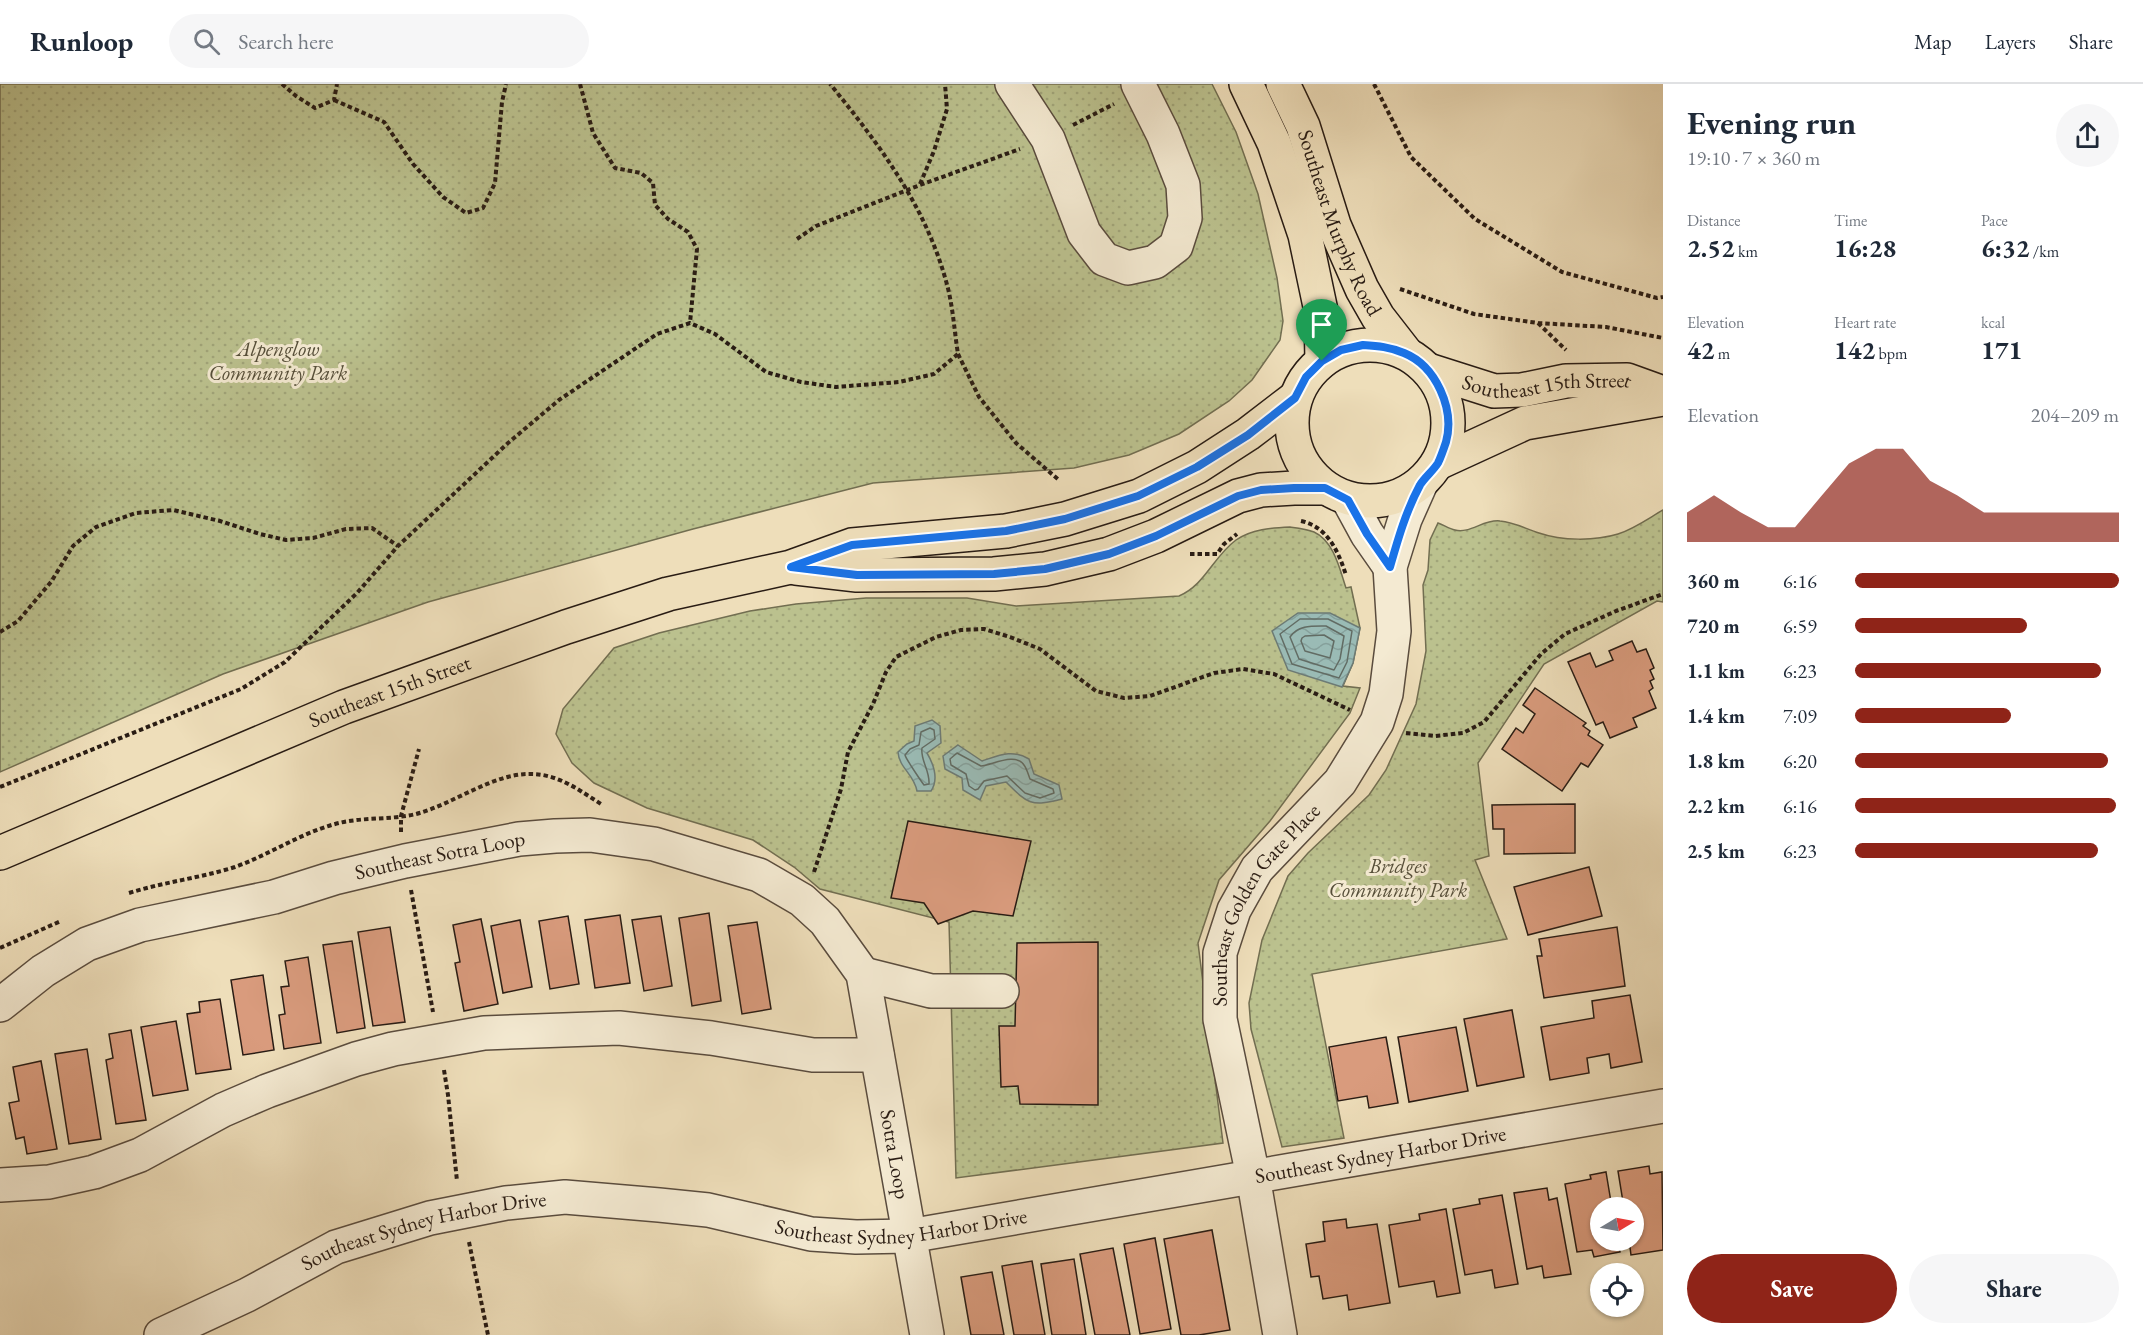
<!DOCTYPE html>
<html lang="en">
<head>
<meta charset="utf-8">
<style>
  body { margin:0; font-family:"EB Garamond",serif; background:#f6f6f7; color:#1f2937; height:100vh; display:flex; flex-direction:column; font-size:22px; white-space:nowrap }
  * { box-sizing:border-box; margin:0 }
  p { font-size:20px; color:#747a83 }
  .icon { flex:none; width:33px; height:33px; fill:none; stroke:currentColor; stroke-width:2; stroke-linecap:round; stroke-linejoin:round }
  .map { position:relative; flex:1; overflow:hidden }
  .side { display:flex; flex-direction:column; background:#fff; width:480px }
  .side>* { flex:none }
  .needle { width:39px; rotate:80deg }
  .tools { position:absolute; left:1590px; top:1113px; display:grid; gap:12px }
  .tools a { display:grid; place-items:center; width:54px; height:54px; border-radius:50%; background:#fff; box-shadow:0 2px 4px #0004; font-size:30px }
  .pin { position:absolute; display:grid; place-items:center; width:51px; height:51px; color:#fff; margin:-62px -26px; border-radius:50% 50% 50% 0; rotate:-45deg; box-shadow:0 0 6px #0007 }
  .pin .icon { rotate:45deg }
  .round { display:grid; place-items:center; flex:none; width:63px; height:63px; border-radius:32px; background:#f6f6f7 }
  .headline { display:flex; align-items:center; justify-content:space-between; height:102px; padding:0 24px }
  h1 { font-size:33px; font-weight:700; line-height:45px }
  .figures { display:grid; grid-template-columns:repeat(3,1fr); gap:9px; height:102px; padding:6px 24px }
  .figures div { display:grid; align-content:center }
  .figures b { font-size:26px; font-weight:700 }
  .figures small { font-size:16px; font-weight:400 }
  .figures p { font-size:16px }
  .chart { height:168px; padding:12px 24px }
  .chart p { display:flex; justify-content:space-between }
  .chart svg { width:100%; height:108px; margin-top:6px; fill:#8f2418; opacity:.7 }
  .primary-button { display:flex; gap:12px; margin-top:auto; padding:12px 24px }
  .primary-button a { flex:1; height:69px; border-radius:36px; background:#8f2418; color:#fff; font-size:24px; font-weight:700; line-height:69px; text-align:center }
  .primary-button a+a { background:#f6f6f7; color:#1f2937 }
  ul { padding:0 24px; list-style:none; font-size:20px }
  li { display:grid; grid-template-columns:96px 72px 1fr; align-items:center; height:45px }
  li i { height:15px; border-radius:8px; background:#8f2418 }
  header { display:flex; align-items:center; gap:36px; box-sizing:border-box; height:84px; padding:0 30px; background:#fff; border-bottom:2px solid #e0e1e3 }
  header strong { font-size:28px }
  nav { display:flex; gap:33px; margin-inline-start:auto; font-size:21px }
  .search { width:420px; height:54px; background:#f6f6f7; display:flex; align-items:center; gap:15px; box-sizing:border-box; padding:0 21px; border-radius:33px; color:#747a83; font-size:22px }
  main { display:flex; flex:1; min-height:0 }
  .map>svg:first-child { display:block }
</style>
</head>
<body>
<header>
<strong>Runloop</strong>
<div class="search"><svg class="icon" aria-label="search" viewBox="0 0 24 24"><circle cx="10" cy="10" r="6"/><path d="M15 15l6 6"/></svg>Search here</div>
<nav><a>Map</a><a>Layers</a><a>Share</a></nav>
</header>
<main>
<div class="map">
<svg width="1663" height="1251" viewBox="0 0 1663 1251">
  <defs>
    <pattern id="grass-dots" width="8" height="8" patternUnits="userSpaceOnUse" patternTransform="scale(1.5)"><rect width="8" height="8" fill="#bbc18e"/><path d="M2 2h.1M6 6h.1" fill="none" stroke="#a1a57a" stroke-width="1.8" stroke-linecap="round"/></pattern>
    <pattern id="water-waves" width="16" height="10" patternUnits="userSpaceOnUse" patternTransform="scale(1.5)"><rect width="16" height="10" fill="#9abbb5"/><path d="M0 5q4-4 8 0t8 0" fill="none" stroke="#85a09b"/></pattern>
  </defs>
  <rect width="100%" height="100%" fill="#eedeba"/>
  <filter id="stains"><feTurbulence type="fractalNoise" baseFrequency=".00333" numOctaves="4"/><feColorMatrix values="0 0 0 0 .2 0 0 0 0 .09 0 0 0 0 .02 0 0 0 .5 -.17"/></filter>
  <radialGradient id="worn" r=".72"><stop offset=".6" stop-color="#630" stop-opacity="0"/><stop offset="1" stop-color="#630" stop-opacity=".3"/></radialGradient>
  <g fill="url(#grass-dots)" stroke="#726e51" stroke-width="1.5">
    <polygon points="0,0 1212,0 1236,48 1258,110 1277,194 1283,237 1280,256 1252,296 1229,317 1179,350 1129,371 1074,384 873,399 693,445 428,518 223,590 0,688"/>
    <path d="M1663,426v92l-6,-1 -113,63 -66,99 11,93 -14,4 32,79 -195,35 32,164 -62,9 -31,-118 -2,-26 13,-63 26,-64 20,-23 61,-58 17,-25 30,-66 10,-53 -3,-66 5,-15 2,-30 8,-17c6,2 11,6 17,7 15,4 29,-11 45,-9 14,1 26,8 39,12 23,8 56,8 79,1 16,-5 31,-16 45,-24z"/>
    <path d="M1290,443c8,1 17,2 24,5 20,9 26,38 32,56l5,-1 9,41 -7,35 -10,23 17,2 -10,25 -80,108 -51,59 -21,63 25,200 -267,35 -7,-256 -129,-33 -26,-22 -41,-27 -106,-32 -53,-25 -22,-20 -16,-29 7,-25 51,-61 45,-15 91,-22 46,-7 70,-6h101l49,8 163,-10c26,-11 34,-39 57,-56 16,-11 35,-12 54,-13z"/>
  </g>
  <g fill="url(#water-waves)" stroke="#6d7b75" stroke-width="1.5">
    <polygon points="1298,529 1330,529 1360,544 1353,579 1342,603 1288,586 1272,547"/>
    <path d="M932,636l8,6 1,17 -14,10c7,12 12,26 4,38h-14c-3,-17 -18,-23 -19,-39l9,-8 7,-3 1,-15z"/>
    <path d="M958,661l24,16c18,-6 30,-12 47,-2l5,15 25,11 3,14c-31,8 -34,5 -56,-17l-20,4 -6,14 -17,-10 -1,-12 -17,-9 -2,-13z"/>
  </g>
  <g fill="none" stroke-linecap="round" stroke-linejoin="round">
    <g stroke="#626c64" stroke-width="1.5">
      <polygon points="1300,535 1328,535 1352,547 1347,578 1339,594 1292,580 1280,550"/>
      <path d="M1326,542l18,10 -4,23 -6,11 -35,-11 -9,-22c8,-12 22,-11 36,-11z"/>
      <polygon points="1324,551 1334,557 1330,574 1305,567 1301,557 1302,554 1305,552"/>
      <path d="M930,644l4,2 1,9 -13,9c-2,12 8,22 7,36l-5,1c-3,-4 -18,-26 -19,-30l5,-6 9,-4 2,-13z"/>
      <path d="M957,669l24,13c11,-1 35,-14 43,-1 3,4 4,9 6,14l23,10 1,4 -14,5 -15,-5 -18,-17 -23,5 -6,8 -3,1 -6,-4 -3,-12 -15,-9 -1,-6z"/>
    </g>
  </g>
  <g fill="#d99b7d" stroke="#291c14" stroke-width="1.5">
    <polygon points="1632,557 1637,568 1646,565 1654,584 1650,586 1654,595 1650,597 1653,604 1649,607 1656,624 1633,634 1637,643 1610,654 1603,638 1596,641 1568,578 1590,569 1596,583 1613,576 1609,567"/>
    <polygon points="1535,604 1586,639 1583,642 1590,647 1588,651 1603,661 1588,683 1581,679 1562,707 1502,665 1516,644 1523,649 1535,630 1523,621"/>
    <polygon points="1575,720 1575,769 1504,770 1504,745 1493,745 1492,721"/>
    <polygon points="908,737 1031,757 1013,832 973,827 938,840 924,819 891,814"/>
    <polygon points="1589,783 1602,832 1528,851 1514,803"/>
    <polygon points="709,829 721,917 692,922 679,834"/>
    <polygon points="620,831 630,899 595,904 585,836"/>
    <polygon points="568,832 579,900 550,905 539,837"/>
    <polygon points="661,832 672,902 644,907 632,836"/>
    <polygon points="481,835 498,920 464,927 455,879 460,878 453,841"/>
    <polygon points="520,836 532,903 503,909 491,842"/>
    <polygon points="757,838 771,925 742,930 728,842"/>
    <polygon points="390,843 405,938 373,942 358,848"/>
    <polygon points="1617,843 1625,902 1544,914 1537,872 1542,872 1539,855"/>
    <polygon points="352,857 365,944 337,949 323,861"/>
    <polygon points="1098,858 1098,1021 1020,1020 1018,1002 1001,1003 999,942 1015,942 1017,859"/>
    <polygon points="308,873 321,959 284,965 279,931 285,930 281,903 289,902 285,877"/>
    <polygon points="263,891 274,966 243,971 231,896"/>
    <polygon points="1630,911 1642,978 1611,984 1609,970 1587,974 1589,989 1550,996 1541,943 1594,934 1592,917"/>
    <polygon points="220,915 231,985 196,990 187,930 200,928 199,918"/>
    <polygon points="1512,926 1524,993 1477,1002 1464,935"/>
    <polygon points="176,937 188,1006 153,1012 141,943"/>
    <polygon points="1456,943 1468,1007 1409,1018 1398,953"/>
    <polygon points="131,946 146,1036 116,1040 106,976 113,974 109,950"/>
    <polygon points="1386,953 1398,1019 1369,1024 1367,1012 1338,1017 1329,963"/>
    <polygon points="87,965 101,1055 69,1060 55,970"/>
    <polygon points="41,977 57,1065 27,1070 24,1053 16,1055 9,1019 19,1017 13,983"/>
    <polygon points="1649,1082 1650,1090 1662,1088 1663,1166 1631,1171 1629,1156 1634,1156 1634,1124 1624,1124 1618,1087"/>
    <polygon points="1606,1088 1612,1124 1600,1124 1600,1156 1618,1156 1620,1168 1594,1173 1592,1166 1577,1168 1565,1100 1591,1095 1590,1091"/>
    <polygon points="1547,1104 1549,1116 1557,1114 1571,1190 1544,1194 1542,1182 1527,1185 1514,1109"/>
    <polygon points="1502,1111 1518,1200 1495,1204 1492,1186 1465,1191 1453,1125 1480,1120 1479,1115"/>
    <polygon points="1446,1125 1460,1209 1437,1213 1434,1197 1399,1203 1389,1141 1420,1136 1419,1130"/>
    <polygon points="1346,1135 1347,1144 1377,1140 1390,1219 1349,1226 1347,1211 1323,1215 1319,1192 1311,1193 1306,1160 1325,1157 1323,1138"/>
    <polygon points="1212,1146 1230,1246 1199,1251 1181,1251 1164,1155"/>
    <polygon points="1155,1154 1171,1245 1140,1250 1124,1160"/>
    <polygon points="1113,1164 1130,1251 1095,1251 1080,1170"/>
    <polygon points="1074,1175 1086,1251 1052,1251 1041,1180"/>
    <polygon points="1032,1177 1045,1251 1014,1251 1002,1182"/>
    <polygon points="992,1188 1004,1251 971,1251 961,1193"/>
  </g>
  <g fill="none" stroke-linecap="round" stroke-linejoin="round">
    <g stroke="#5a4c3e" stroke-width="36">
      <g id="minor">
        <polyline points="1012,0 1048,55 1084,149 1104,175 1128,184 1155,178 1176,162 1185,134 1183,101 1163,50 1138,0"/>
        <polyline points="1348,415 1367,450 1390,483"/>
        <polyline points="863,890 931,907 1002,907"/>
        <path id="s1" d="M0,921l43,-34 44,-27 53,-19 134,-28 60,-19 71,-17 114,-22 36,-3 35,-1 64,9 105,31 43,25 23,21 38,53 64,361"/>
        <polyline points="0,1101 49,1098 94,1088 140,1071 223,1026 267,1007 356,975 393,965 484,949 619,944 711,954 813,971 877,971"/>
        <path id="s2" d="M161,1251l86,-40 89,-48 94,-29 76,-15 59,-6 94,8 49,5 103,24 45,3 53,-1 754,-130"/>
        <path id="s3" d="M1280,1251l-27,-159 -33,-157v-66l14,-43 23,-41 83,-87 37,-60 9,-28 8,-63 -4,-64 15,-48 16,-36"/>
      </g>
    </g>
    <g stroke="#291c14" stroke-width="36">
      <g id="major">
        <polyline points="1246,0 1274,59 1305,151 1321,227 1322,277"/>
        <path id="s4" d="M1283,0l20,42 31,99 28,64 16,28 28,36"/>
        <circle cx="1370" cy="339" r="78"/>
        <path id="s5" d="M1428,286l66,21 28,-1 44,-9 61,-1 36,13"/>
        <polyline points="1438,379 1525,339 1663,315"/>
        <polyline points="796,484 857,491 994,490 1045,485 1109,470 1156,452 1238,412 1261,406 1294,404 1325,404"/>
        <path id="s6" d="M0,769l344,-146 222,-80 102,-33 123,-27 61,-22 154,-14 59,-12 74,-23 58,-29 51,-33 47,-36"/>
      </g>
    </g>
    <g stroke="#291c14" stroke-width="4" stroke-dasharray="4.5 3" stroke-linecap="butt">
      <polyline points="282,0 296,12 315,24 334,16 337,0"/>
      <polyline points="580,0 593,49 615,84 641,89 653,99 655,121 668,135 688,148 697,165 690,239"/>
      <polyline points="1374,0 1411,73 1475,135 1562,188 1657,214 1663,213"/>
      <polyline points="334,16 384,38 413,80 443,113 466,129 483,124 495,99 502,18 506,0"/>
      <polyline points="1073,41 1114,20"/>
      <polyline points="920,100 934,67 947,25 945,0"/>
      <polyline points="797,155 816,142 920,101 1020,65"/>
      <polyline points="1400,205 1474,230 1538,239 1606,243 1663,254"/>
      <polyline points="1538,239 1566,266"/>
      <polyline points="958,270 979,313 1016,359 1060,397"/>
      <path d="M1301,437c27,6 37,30 45,54"/>
      <polyline points="1190,470 1217,470 1224,460 1237,450"/>
      <polyline points="0,548 18,537 51,498 73,462 96,443 136,429 173,426 220,437 260,450 286,456 313,454 346,445 372,444 398,462"/>
      <polyline points="1406,649 1435,652 1463,649 1484,638 1541,570 1565,550 1616,527 1663,510"/>
      <path d="M0,703l241,-98 44,-27 72,-69 41,-47 110,-103 51,-43 98,-66 33,-11 25,11 51,38 35,10 35,5 63,-5 35,-8 24,-20c-4,-25 -5,-49 -12,-73 -21,-76 -67,-137 -116,-197"/>
      <polyline points="401,748 401,732 419,665"/>
      <polyline points="814,788 841,705 848,668 873,620 886,588 896,573 936,553 961,546 984,545 1010,553 1040,565 1096,607 1124,614 1150,612 1214,589 1243,585 1274,590 1350,626"/>
      <polyline points="411,806 433,928"/>
      <path d="M129,809c35,-11 71,-15 106,-26 36,-13 67,-35 104,-44 25,-6 52,-3 77,-9 38,-10 77,-41 115,-40 27,0 48,16 70,30"/>
      <polyline points="0,864 61,837"/>
      <polyline points="444,986 448,1011 457,1097"/>
      <polyline points="469,1158 488,1251"/>
    </g>
    <use href="#minor" stroke="#f4ead2" stroke-width="33"/>
    <use href="#major" stroke="#eedeba" stroke-width="33"/>
  </g>
  <g fill="none" stroke-linecap="round" stroke-linejoin="round">
    <g stroke="#fff" stroke-width="12">
      <path id="route" d="M1363,261c15,1 27,2 41,8 32,13 51,56 42,89 -2,6 -5,15 -8,21 -5,8 -13,14 -18,22 -14,26 -22,54 -30,82l-23,-33 -19,-34 -23,-12h-31l-33,2 -23,6 -82,40 -47,18 -64,15 -51,5 -137,1 -66,-8 61,-22 154,-14 59,-12 73,-23 59,-29 51,-32 47,-37 11,-21 16,-16 19,-11z"/>
    </g>
    <use href="#route" stroke="#1a73e8" stroke-width="8"/>
  </g>
  <g text-anchor="middle" stroke-width="6" stroke-linejoin="round" paint-order="stroke">
    <g font-size="21" fill="#291c14" stroke="#f4ead2">
      <text dy="7" stroke="none"><textPath href="#s4" startOffset="150">Southeast Murphy Road</textPath></text>
      <text dy="7" stroke="none"><textPath href="#s5" startOffset="122">Southeast 15th Street</textPath></text>
      <text dy="7" stroke="none"><textPath href="#s6" startOffset="422">Southeast 15th Street</textPath></text>
      <text dy="7" stroke="none"><textPath href="#s1" startOffset="471">Southeast Sotra Loop</textPath></text>
      <text dy="7" stroke="none"><textPath href="#s3" startOffset="450">Southeast Golden Gate Place</textPath></text>
      <text dy="7" stroke="none"><textPath href="#s2" startOffset="1257">Southeast Sydney Harbor Drive</textPath></text>
      <text dy="7" stroke="none"><textPath href="#s1" startOffset="1126">Sotra Loop</textPath></text>
      <text dy="7" stroke="none"><textPath href="#s2" startOffset="771">Southeast Sydney Harbor Drive</textPath></text>
      <text dy="7" stroke="none"><textPath href="#s2" startOffset="285">Southeast Sydney Harbor Drive</textPath></text>
    </g>
    <g font-size="21" font-style="italic" fill="#554e39" stroke="#f4ead2">
      <text x="278" y="272">Alpenglow<tspan x="278" dy="24">Community Park</tspan></text>
      <text x="1398" y="789">Bridges<tspan x="1398" dy="24">Community Park</tspan></text>
    </g>
  </g>
  <rect width="100%" height="100%" filter="url(#stains)"/>
  <rect width="100%" height="100%" fill="url(#worn)"/>
</svg>
<div class="tools">
<a><svg class="needle" viewBox="-14 -14 28 28"><path d="M0-13l5 13h-10z" fill="#e53935"/><path d="M0 13l5-13h-10z" fill="#747a83"/></svg></a>
<a><svg class="icon" aria-label="locate" viewBox="0 0 24 24"><circle cx="12" cy="12" r="6"/><path d="M12 2v4M12 18v4M2 12h4M18 12h4"/></svg></a>
</div>
<div class="pin" style="left:1322px;top:277px;background:#1e9e55"><svg class="icon" aria-label="arrive" viewBox="0 0 24 24"><path d="M6 21V4h12l-3 4 3 4H6"/></svg></div>
</div>
<section class="side">
<div class="headline"><div><h1>Evening run</h1><p>19:10 · 7 × 360 m</p></div><a class="round"><svg class="icon" aria-label="share" viewBox="0 0 24 24"><path d="M12 15V3M7 8l5-5 5 5M5 13v7h14v-7"/></svg></a></div>
<div class="figures">
<div><p>Distance</p><b>2.52<small> km</small></b></div>
<div><p>Time</p><b>16:28</b></div>
<div><p>Pace</p><b>6:32<small> /km</small></b></div>
</div>
<div class="figures">
<div><p>Elevation</p><b>42<small> m</small></b></div>
<div><p>Heart rate</p><b>142<small> bpm</small></b></div>
<div><p>kcal</p><b>171</b></div>
</div>
<div class="chart"><p><span>Elevation</span>204–209 m</p>
<svg viewBox="0 0 160 44" preserveAspectRatio="none"><path d="M0 44V32L10 25L20 32L30 38L40 38L50 25L60 12L70 6L80 6L90 19L100 25L110 32L120 32L130 32L140 32L150 32L160 32V44z"/></svg>
</div>
<ul>
<li><b>360 m</b>6:16<i style="width:100%"></i></li>
<li><b>720 m</b>6:59<i style="width:65%"></i></li>
<li><b>1.1 km</b>6:23<i style="width:93%"></i></li>
<li><b>1.4 km</b>7:09<i style="width:59%"></i></li>
<li><b>1.8 km</b>6:20<i style="width:96%"></i></li>
<li><b>2.2 km</b>6:16<i style="width:99%"></i></li>
<li><b>2.5 km</b>6:23<i style="width:92%"></i></li>
</ul>
<div class="primary-button"><a>Save</a><a>Share</a></div>
</section>
</main>
</body>
</html>
